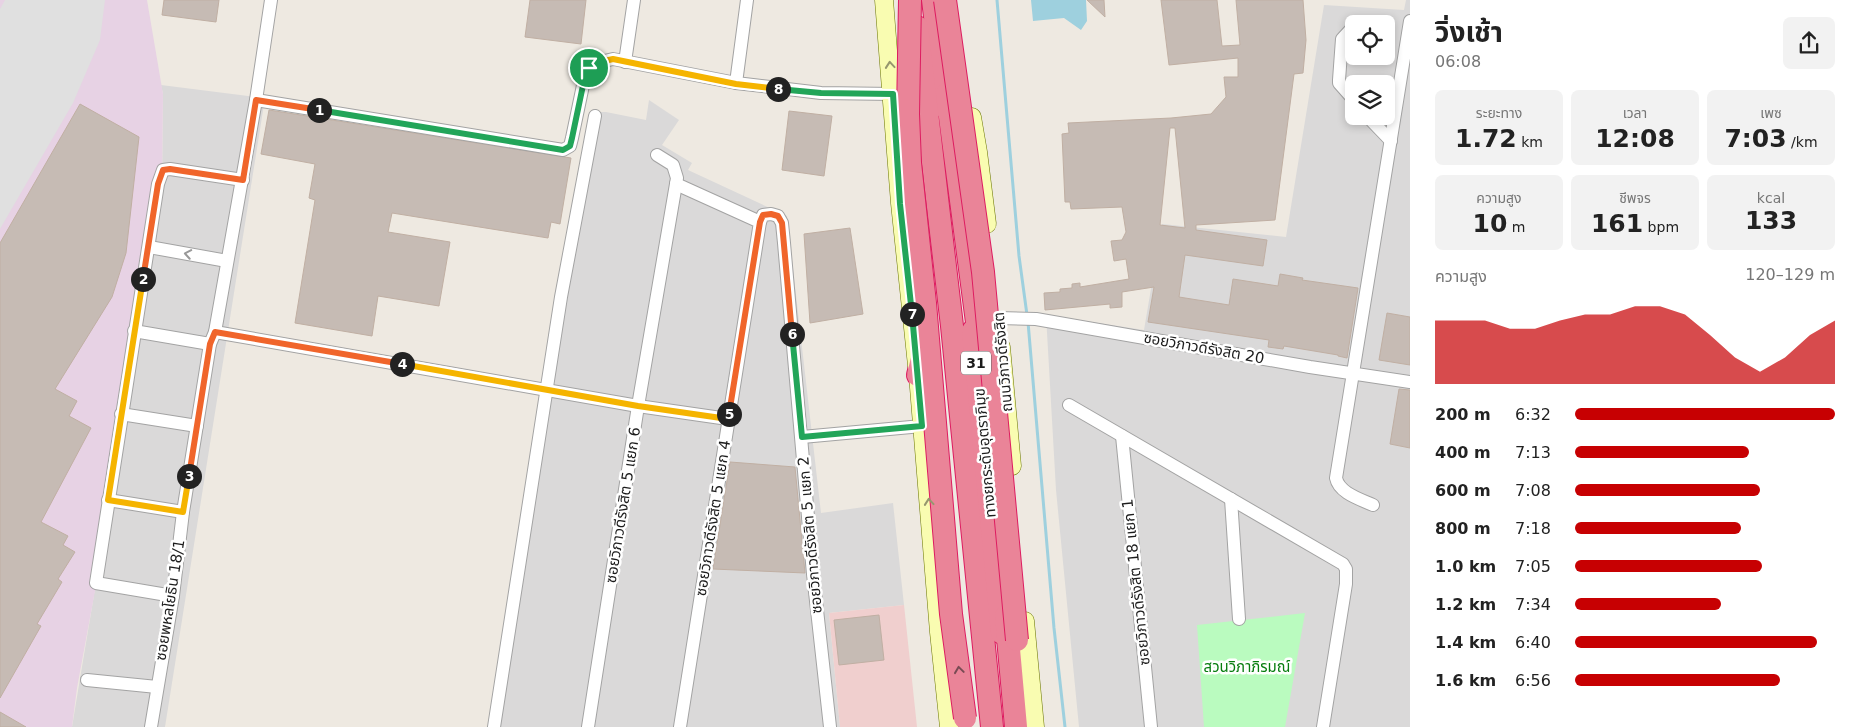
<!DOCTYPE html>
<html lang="th">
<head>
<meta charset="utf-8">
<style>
  body { margin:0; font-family:"DejaVu Sans","Noto Sans Thai",sans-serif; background:#f2f2f2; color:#222; height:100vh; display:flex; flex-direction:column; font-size:19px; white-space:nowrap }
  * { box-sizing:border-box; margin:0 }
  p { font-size:16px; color:#767676 }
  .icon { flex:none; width:28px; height:28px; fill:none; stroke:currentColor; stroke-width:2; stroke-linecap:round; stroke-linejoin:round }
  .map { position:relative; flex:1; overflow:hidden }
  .panel { display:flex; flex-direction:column; background:#fff; width:450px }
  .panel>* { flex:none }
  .tools { position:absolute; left:1345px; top:15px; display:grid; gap:10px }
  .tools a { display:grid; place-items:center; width:50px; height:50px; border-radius:8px; background:#fff; box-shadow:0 2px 8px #0003; font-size:25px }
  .pin { position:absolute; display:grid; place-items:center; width:42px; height:42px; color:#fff; margin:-21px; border:2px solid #fff; border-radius:50%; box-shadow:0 1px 5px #0007 }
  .km { position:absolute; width:25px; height:25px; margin:-12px; border-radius:50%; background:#222; color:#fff; font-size:14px; line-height:25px; text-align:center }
  .round { display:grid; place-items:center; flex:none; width:52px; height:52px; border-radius:8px; background:#f2f2f2 }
  .overview { display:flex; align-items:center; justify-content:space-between; height:85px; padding:0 25px }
  h1 { font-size:28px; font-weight:700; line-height:38px }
  .stats { display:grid; grid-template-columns:repeat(3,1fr); gap:8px; height:85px; padding:5px 25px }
  .stats div { display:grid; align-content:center; border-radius:8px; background:#f2f2f2; text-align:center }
  .stats b { font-size:25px; font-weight:700 }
  .stats small { font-size:14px; font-weight:400 }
  .stats p { font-size:14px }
  .chart { height:140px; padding:10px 25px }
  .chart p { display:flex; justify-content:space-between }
  .chart svg { width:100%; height:90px; margin-top:5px; fill:#c70002; opacity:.7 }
  ul { padding:0 25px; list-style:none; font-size:16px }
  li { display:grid; grid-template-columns:80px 60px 1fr; align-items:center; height:38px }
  li i { height:12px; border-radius:6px; background:#c70002 }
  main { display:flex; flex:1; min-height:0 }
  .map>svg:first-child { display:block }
</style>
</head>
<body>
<main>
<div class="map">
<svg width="1410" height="727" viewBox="0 0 1410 727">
  <rect width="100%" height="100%" fill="#eee9e1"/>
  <g fill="#dad9d9" fill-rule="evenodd">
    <path d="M1406,0h4v727h-331l-23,-237 -10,-175 98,15 18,-106 124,13 38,-232 80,5zM1354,24h32v32h-32zM1354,84h32v32h-32z"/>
    <polygon points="161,85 265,98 165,727 72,727 162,186 163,94"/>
    <polygon points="649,100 679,120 662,145 692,163 688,170 787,216 821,513 893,503 904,605 829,613 840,727 492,727 544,376 591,112 606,112 646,120"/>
  </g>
  <polygon fill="#f0cfce" points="904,605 917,727 840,727 829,613"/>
  <polygon fill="#e7d2e4" points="0,0 147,0 163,94 162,186 110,510 77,688 72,727 0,727"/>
  <polygon fill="#bafbbf" points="1305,613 1285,727 1204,727 1197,625"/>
  <polygon fill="#e0e0e0" points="5,0 105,0 100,40 73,103 0,229 0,9"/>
  <polygon fill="#9ed0de" points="1031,0 1086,0 1087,21 1081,30 1064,18 1033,21"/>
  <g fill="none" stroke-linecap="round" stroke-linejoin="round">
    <g stroke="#9ed0de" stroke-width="3">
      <polyline points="997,0 1019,256 1027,315"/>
      <polyline points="1028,322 1054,628 1065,727"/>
    </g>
  </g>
  <g fill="#c6bbb4" stroke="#c0afa3" fill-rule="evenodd">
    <polygon points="164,0 219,0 216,22 162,15"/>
    <polygon points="530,0 586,0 581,44 525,37"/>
    <polygon points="1087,0 1104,0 1105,17"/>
    <path d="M1161,0h56l5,46 18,-1 -4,-45h67l3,40 -3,33 -9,1 -19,146 -79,5v5l71,10 -4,26 -78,-11 -6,42 50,8 4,-26 45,7 2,-12 23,4 -1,2 56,8 -11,70 -9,-2v-1l-54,-9 -1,3 -15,-2 1,-7 -121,-18 6,-35 -32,5v15l-12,1v-4l-65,6 -1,-17 16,-1v-3l12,-1v-4l8,-1v4l49,-8 -3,-20 -12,2 -3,-20 11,-1 4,-8 -4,-25 -51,2 -1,-7h-5l-3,-68 7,-1 -1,-10 103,-5 40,-4 15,-17 -2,-20h14v-19l-69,7zM1170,128h5l10,100 -25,-3z"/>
    <polygon points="80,104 139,137 126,253 112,297 55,389 77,401 69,416 91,428 41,522 68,536 63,545 75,552 58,579 62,582 37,624 41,626 0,698 0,243"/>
    <polygon points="269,110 571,158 560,224 551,222 548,238 392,213 388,232 450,242 439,306 378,296 372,336 295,323 315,200 309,198 315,164 261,154"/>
    <polygon points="789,111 832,116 824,176 782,170"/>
    <polygon points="850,228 863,314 810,323 804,234"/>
    <polygon points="1387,313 1410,317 1410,365 1379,360"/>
    <polygon points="1399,389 1410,390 1410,448 1390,444"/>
    <polygon points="730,462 795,467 805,573 713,569"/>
    <polygon points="879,615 884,660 839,665 834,620"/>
    <polygon points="0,712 26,727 0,727"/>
  </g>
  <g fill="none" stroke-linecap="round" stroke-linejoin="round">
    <g stroke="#a3a3a3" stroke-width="14">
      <g id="street">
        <polyline points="1354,26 1342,39 1339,80 1339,83 1354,100"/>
        <polyline points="625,62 634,0"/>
        <polyline points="736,83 747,0"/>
        <polyline points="256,100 563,150 570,146 572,138 586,71 596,63 613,59 736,83 821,93 893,94"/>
        <polyline points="1367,116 1391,141"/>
        <polyline points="676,184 760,222 680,727"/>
        <polyline points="760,222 763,215 771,214 778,216 782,223 784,243 813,574 830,727"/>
        <polyline points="149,247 227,261"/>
        <polyline points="998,318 1036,319 1310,367 1410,382"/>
        <polyline points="134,331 210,344"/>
        <polyline points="215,332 638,406 728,419"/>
        <polyline points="1069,405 1343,564 1346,569 1346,584 1323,727"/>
        <polyline points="121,414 197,426"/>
        <polyline points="1122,436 1151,727"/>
        <polyline points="802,437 922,426"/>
        <polyline points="1231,499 1239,619"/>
        <polyline points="108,500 183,512"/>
        <path d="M1373,505c-13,-6 -34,-12 -37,-27l74,-457"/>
        <polyline points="173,596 96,583 158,184 163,170 170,169 243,180"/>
        <polyline points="87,680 157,687"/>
        <polyline points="151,727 173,596 183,512 210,344 215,332 256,100 271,0"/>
        <polyline points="494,727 561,297 595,116"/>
        <polyline points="588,727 638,406 676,184 677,178 673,165 657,155"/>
      </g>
    </g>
    <g stroke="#6a7500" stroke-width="19">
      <g id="secondary">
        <polyline points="884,0 900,203 918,375 939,632 949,727"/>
        <polyline points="972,117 978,152 987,224"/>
        <polyline points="1001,347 1012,466"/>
        <polyline points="1025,621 1035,727"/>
      </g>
    </g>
    <g stroke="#dd1c60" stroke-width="24">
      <g id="highway">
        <polyline points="933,0 946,108"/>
        <polyline points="917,27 952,326 992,727"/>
        <polyline points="947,94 980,345"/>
        <polyline points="973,331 1002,633"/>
        <polyline points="918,375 927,339"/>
        <polyline points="1006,616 1016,727"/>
      </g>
    </g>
    <use href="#street" stroke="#fff" stroke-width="12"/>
    <use href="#secondary" stroke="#f9fcb1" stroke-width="18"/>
    <use href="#highway" stroke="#ea8498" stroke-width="22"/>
    <g stroke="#dd1c60" stroke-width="24" stroke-linecap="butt">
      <g id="highway-bridge">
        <polyline points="910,0 908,114 910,163 925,303 951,614 965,718"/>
        <polyline points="945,0 983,272 1017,640"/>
      </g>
    </g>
    <use href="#highway-bridge" stroke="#ea8498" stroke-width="22"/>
  </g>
  <defs><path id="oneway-chevron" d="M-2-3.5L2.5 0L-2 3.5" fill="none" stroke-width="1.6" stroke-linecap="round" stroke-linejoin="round" transform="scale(1.25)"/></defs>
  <g stroke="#96976e">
    <use href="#oneway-chevron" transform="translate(890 65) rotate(-95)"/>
    <use href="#oneway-chevron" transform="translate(929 502) rotate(-95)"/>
  </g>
  <use stroke="#999" href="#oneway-chevron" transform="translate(188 254) rotate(-170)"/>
  <use stroke="#794b54" href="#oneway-chevron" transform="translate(959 670) rotate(-98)"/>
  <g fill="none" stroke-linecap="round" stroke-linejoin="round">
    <g stroke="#fff" stroke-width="10">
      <polyline id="split-1" points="319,110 563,150 570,146 572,138 586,71 589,68"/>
    </g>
    <g stroke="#fff" stroke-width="10">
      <polyline id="split-2" points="143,279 158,184 163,170 170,169 243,180 256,100 319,110"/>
    </g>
    <g stroke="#fff" stroke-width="10">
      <polyline id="split-3" points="143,279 108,500 183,512 189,476"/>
    </g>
    <g stroke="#fff" stroke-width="10">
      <polyline id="split-4" points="189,476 210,344 215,332 402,364"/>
    </g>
    <g stroke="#fff" stroke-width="10">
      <polyline id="split-5" points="402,364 638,406 728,419 729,414"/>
    </g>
    <g stroke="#fff" stroke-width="10">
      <polyline id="split-6" points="729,414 760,222 763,215 771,214 778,216 782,223 792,334"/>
    </g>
    <g stroke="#fff" stroke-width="10">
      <polyline id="split-7" points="792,334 802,437 922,426 912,314"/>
    </g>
    <g stroke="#fff" stroke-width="10">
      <polyline id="split-8" points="778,89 821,93 893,94 900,204 912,314"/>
    </g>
    <g stroke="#fff" stroke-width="10">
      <polyline id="split-9" points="589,68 596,63 613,59 736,84 778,89"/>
    </g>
    <use href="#split-1" stroke="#22a559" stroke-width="6"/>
    <use href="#split-2" stroke="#f0652b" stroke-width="6"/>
    <use href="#split-3" stroke="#f5b400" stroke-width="6"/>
    <use href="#split-4" stroke="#f0652b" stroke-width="6"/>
    <use href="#split-5" stroke="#f5b400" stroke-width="6"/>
    <use href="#split-6" stroke="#f0652b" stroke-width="6"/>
    <use href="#split-7" stroke="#22a559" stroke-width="6"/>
    <use href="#split-8" stroke="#22a559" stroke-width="6"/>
    <use href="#split-9" stroke="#f5b400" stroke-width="6"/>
  </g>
  <g text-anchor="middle" stroke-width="5" stroke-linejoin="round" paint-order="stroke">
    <rect fill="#fff" stroke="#606060" stroke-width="1" x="961" y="351.5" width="30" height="23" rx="4"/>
    <g font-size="14" font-weight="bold" fill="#1c1c1c">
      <text x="976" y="368">31</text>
    </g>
    <g font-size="15" fill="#1c1c1c" stroke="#fff">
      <text transform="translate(1204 348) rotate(10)" y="5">ซอยวิภาวดีรังสิต 20</text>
      <text transform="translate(1003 362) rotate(-95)" y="5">ถนนวิภาวดีรังสิต</text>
      <text transform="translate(985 453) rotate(-95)" y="5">ทางยกระดับอุตราภิมุข</text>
      <text transform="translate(623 505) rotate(-81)" y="5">ซอยวิภาวดีรังสิต 5 แยก 6</text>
      <text transform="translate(713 518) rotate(-81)" y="5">ซอยวิภาวดีรังสิต 5 แยก 4</text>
      <text transform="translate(810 535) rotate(-95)" y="5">ซอยวิภาวดีรังสิต 5 แยก 2</text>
      <text transform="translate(1136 582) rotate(-96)" y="5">ซอยวิภาวดีรังสิต 18 แยก 1</text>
      <text transform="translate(170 600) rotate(-81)" y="5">ซอยพหลโยธิน 18/1</text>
    </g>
    <g font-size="15" fill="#077d0f" stroke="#fff">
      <text x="1247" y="672">สวนวิภาภิรมณ์</text>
    </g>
  </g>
</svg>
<div class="tools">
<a><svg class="icon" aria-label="locate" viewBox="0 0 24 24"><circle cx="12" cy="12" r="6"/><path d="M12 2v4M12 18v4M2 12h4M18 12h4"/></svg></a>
<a><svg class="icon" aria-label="layers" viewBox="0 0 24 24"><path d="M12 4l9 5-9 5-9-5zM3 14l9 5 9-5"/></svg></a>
</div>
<div class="pin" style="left:589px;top:68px;background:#1e9e55"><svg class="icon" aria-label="arrive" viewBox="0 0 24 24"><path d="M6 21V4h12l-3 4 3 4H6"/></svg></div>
<b class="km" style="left:319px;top:110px">1</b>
<b class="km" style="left:143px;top:279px">2</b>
<b class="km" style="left:189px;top:476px">3</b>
<b class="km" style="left:402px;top:364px">4</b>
<b class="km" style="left:729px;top:414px">5</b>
<b class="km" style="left:792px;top:334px">6</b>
<b class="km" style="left:912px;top:314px">7</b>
<b class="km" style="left:778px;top:89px">8</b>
</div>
<section class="panel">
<div class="overview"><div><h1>วิ่งเช้า</h1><p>06:08</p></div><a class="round"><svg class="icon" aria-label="share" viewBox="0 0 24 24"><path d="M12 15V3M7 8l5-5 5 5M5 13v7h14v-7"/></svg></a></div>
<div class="stats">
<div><p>ระยะทาง</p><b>1.72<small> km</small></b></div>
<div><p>เวลา</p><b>12:08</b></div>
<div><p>เพซ</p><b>7:03<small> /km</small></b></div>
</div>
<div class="stats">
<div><p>ความสูง</p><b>10<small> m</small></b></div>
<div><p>ชีพจร</p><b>161<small> bpm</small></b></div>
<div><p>kcal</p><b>133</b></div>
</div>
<div class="chart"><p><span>ความสูง</span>120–129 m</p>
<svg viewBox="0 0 160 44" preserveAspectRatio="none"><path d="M0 44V13L10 13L20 13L30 17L40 17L50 13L60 10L70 10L80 6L90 6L100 10L110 20L120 31L130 38L140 31L150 20L160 13V44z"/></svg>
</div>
<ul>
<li><b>200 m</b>6:32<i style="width:100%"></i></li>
<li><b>400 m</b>7:13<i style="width:67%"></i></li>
<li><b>600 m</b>7:08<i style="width:71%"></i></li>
<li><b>800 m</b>7:18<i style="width:64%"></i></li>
<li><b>1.0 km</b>7:05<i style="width:72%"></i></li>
<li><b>1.2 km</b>7:34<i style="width:56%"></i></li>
<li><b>1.4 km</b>6:40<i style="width:93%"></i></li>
<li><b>1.6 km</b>6:56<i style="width:79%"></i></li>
</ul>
</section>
</main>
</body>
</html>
